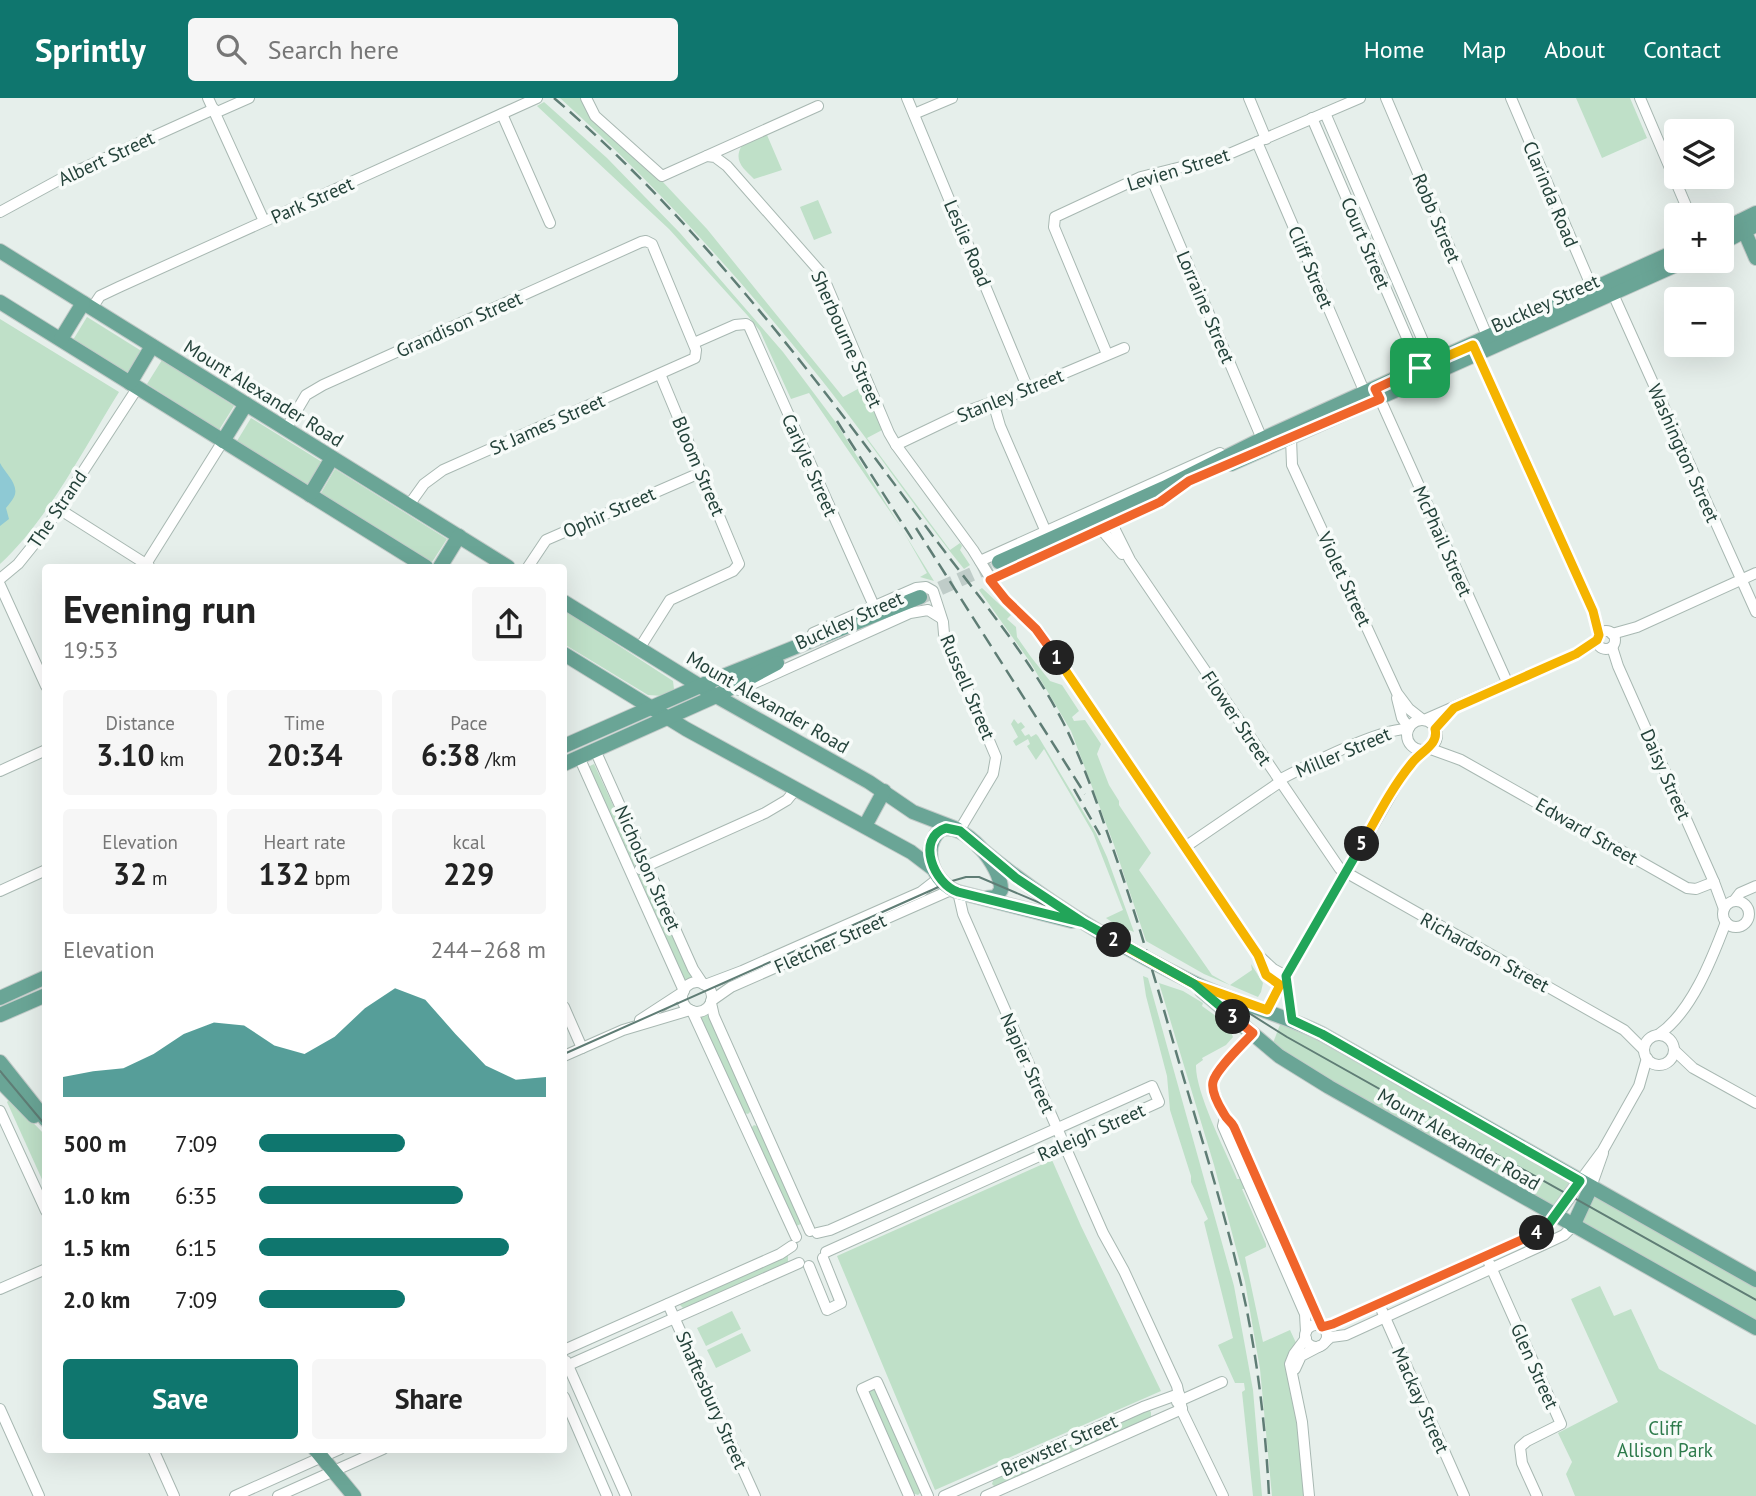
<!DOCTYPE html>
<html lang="en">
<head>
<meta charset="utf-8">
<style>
  body { margin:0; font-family:"PT Sans",sans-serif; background:#f6f6f6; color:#222; height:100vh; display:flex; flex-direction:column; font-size:26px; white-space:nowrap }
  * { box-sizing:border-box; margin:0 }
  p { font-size:23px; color:#767676 }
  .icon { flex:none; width:38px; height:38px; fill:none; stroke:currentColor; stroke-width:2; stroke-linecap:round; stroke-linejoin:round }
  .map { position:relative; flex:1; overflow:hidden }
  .panel { position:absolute; left:42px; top:466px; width:525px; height:889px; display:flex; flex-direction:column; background:#fff; border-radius:7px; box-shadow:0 7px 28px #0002 }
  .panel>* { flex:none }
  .controls { position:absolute; left:1664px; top:21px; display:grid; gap:14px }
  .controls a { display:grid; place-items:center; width:70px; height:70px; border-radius:7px; background:#fff; box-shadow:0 7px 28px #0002; font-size:35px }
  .pin { position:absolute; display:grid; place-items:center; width:60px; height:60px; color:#fff; margin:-30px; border-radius:14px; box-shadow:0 4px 10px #0006 }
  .km { position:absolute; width:35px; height:35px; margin:-18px; border-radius:50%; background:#222; color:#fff; font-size:19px; line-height:35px; text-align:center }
  .round { display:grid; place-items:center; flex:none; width:74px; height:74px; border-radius:7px; background:#f6f6f6 }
  .overview { display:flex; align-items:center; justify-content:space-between; height:119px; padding:0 21px }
  h1 { font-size:38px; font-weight:800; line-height:52px }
  .figures { display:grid; grid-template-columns:repeat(3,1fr); gap:10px; height:119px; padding:7px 21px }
  .figures div { display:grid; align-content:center; border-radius:7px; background:#f6f6f6; text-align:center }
  .figures b { font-size:30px; font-weight:800 }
  .figures small { font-size:19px; font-weight:400 }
  .figures p { font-size:19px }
  .chart { height:196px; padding:14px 21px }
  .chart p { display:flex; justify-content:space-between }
  .chart svg { width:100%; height:126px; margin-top:7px; fill:#0f766e; opacity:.7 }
  .button { display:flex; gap:14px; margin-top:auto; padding:14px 21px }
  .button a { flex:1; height:80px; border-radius:7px; background:#0f766e; color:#fff; font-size:28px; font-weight:800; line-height:80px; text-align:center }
  .button a+a { background:#f6f6f6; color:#222 }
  ul { padding:0 21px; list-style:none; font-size:23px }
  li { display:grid; grid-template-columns:112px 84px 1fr; align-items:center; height:52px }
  li i { height:18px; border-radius:9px; background:#0f766e }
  header { display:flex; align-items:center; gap:42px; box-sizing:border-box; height:98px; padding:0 35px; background:#0f766e; color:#fff }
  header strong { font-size:33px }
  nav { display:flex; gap:38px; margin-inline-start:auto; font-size:24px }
  .search { width:490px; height:63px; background:#f6f6f6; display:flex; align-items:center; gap:18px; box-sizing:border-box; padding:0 24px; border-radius:7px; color:#767676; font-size:26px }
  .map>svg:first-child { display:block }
</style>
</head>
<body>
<header>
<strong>Sprintly</strong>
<div class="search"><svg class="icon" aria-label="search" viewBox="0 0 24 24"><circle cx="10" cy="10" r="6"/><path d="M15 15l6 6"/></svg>Search here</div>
<nav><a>Home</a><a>Map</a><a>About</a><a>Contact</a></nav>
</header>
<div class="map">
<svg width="1756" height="1398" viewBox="0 0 1756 1398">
  <rect width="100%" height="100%" fill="#e6efeb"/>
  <g fill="#bfe0c8">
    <path d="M560,0h22l10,20 70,63 45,48 136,168 24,-13 17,45 -17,9 83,112 10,-7 2,3 -2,4 10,15 -6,4c-50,-62 -94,-128 -144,-191 -80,-100 -165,-194 -260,-280z"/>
    <polygon points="1576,0 1630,0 1647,40 1602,60"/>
    <polygon points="544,4 607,60 680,135 783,254 837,326 934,483 920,479 927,475 902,431 809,295 791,301 760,233 748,218 669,131 537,8"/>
    <path d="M767,37l15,35 -28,9c-11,-11 -21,-18 -12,-34z"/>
    <polygon points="818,102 832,135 814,142 800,109"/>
    <polygon points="87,219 143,254 129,276 73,242"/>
    <path d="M0,221l119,73c-35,56 -71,128 -119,172z"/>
    <polygon points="162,262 234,308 219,332 147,286"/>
    <polygon points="251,320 322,364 308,387 237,343"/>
    <polygon points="335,371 447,441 432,464 321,395"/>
    <polygon points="982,490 1011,517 1007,521 1016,529 1017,539 1031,559 1050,583 1062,587 1079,613 1072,619 1074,623 1085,622 1101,646 1097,656 1109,687 1119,703 1119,707 1151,755 1139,772 1212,877 1230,887 1252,872 1251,866 1263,885 1261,894 1258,899 1204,876 1146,843 1114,747 1071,633 1030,564 979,492"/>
    <polygon points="564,512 673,583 674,591 663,598 648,597 564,546"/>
    <polygon points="1014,621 1018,626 1021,624 1025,629 1021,632 1025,638 1029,636 1031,639 1036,636 1038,638 1096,735 1107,759 1134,834 1129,832 1129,836 1106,820 1123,812 1093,735 1044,651 1036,662 1027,648 1030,646 1028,641 1016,648 1013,643 1018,639 1011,626"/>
    <polygon points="594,666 638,761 639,766 636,769 632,766 586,670"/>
    <polygon points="641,774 646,775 692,878 689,883 683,881 638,782 638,776"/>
    <polygon points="1143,878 1148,880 1234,1188 1253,1292 1262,1398 1253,1398 1242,1294 1245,1292 1244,1285 1235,1285 1218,1247 1233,1240 1204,1124 1208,1121 1191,1084 1191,1078 1170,1012 1167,978 1146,898"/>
    <path d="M1159,885l24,8 20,12 -1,3c12,9 26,16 31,31l-7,8 -24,13 1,2 -7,5c-1,26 28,83 39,109l2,5h7l5,10h-7l24,55v3l-21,10 18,85 27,-12 7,15 -5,6 12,145h-32l-12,-127 -15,-87 -31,-117z"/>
    <polygon points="705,915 709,916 751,1013 748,1016 744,1015 701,920"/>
    <polygon points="1281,924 1305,933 1573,1083 1554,1111 1336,989 1273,945"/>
    <polygon points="10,1001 45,1037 45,1088 7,1004"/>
    <polygon points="754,1027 759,1029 803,1125 794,1129 750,1031"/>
    <polygon points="1052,1062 1081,1128 1161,1293 935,1392 837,1158"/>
    <polygon points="1593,1095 1756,1187 1756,1223 1580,1125"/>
    <polygon points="783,1158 788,1158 788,1165 685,1212 680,1207 682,1203"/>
    <polygon points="1600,1188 1614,1218 1631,1211 1659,1271 1756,1327 1756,1398 1575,1398 1566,1376 1572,1364 1558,1335 1618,1304 1571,1201"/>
    <polygon points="732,1213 741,1231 706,1248 697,1230"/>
    <polygon points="742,1235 751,1253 716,1270 707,1252"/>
    <polygon points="875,1291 921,1394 918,1397 912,1395 868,1296 869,1292"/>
    <polygon points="1149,1312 1151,1314 1151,1320 995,1389 992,1386 994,1380"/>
  </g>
  <path fill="#8ec9d4" d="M0,365c5,10 20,22 14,34 -2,4 -5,7 -8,11l3,11 -9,7z"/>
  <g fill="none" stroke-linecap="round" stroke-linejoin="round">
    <polyline stroke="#bfccc8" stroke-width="14" stroke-dasharray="14 7" stroke-linecap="butt" points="921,499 999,464"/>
    <g stroke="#a8b8b2" stroke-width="12">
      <g id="minor">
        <polyline points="208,0 264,123"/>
        <polyline points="586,0 595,18 662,78 818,8"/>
        <polyline points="907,0 1028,291"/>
        <polyline points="1249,0 1266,41"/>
        <polyline points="1386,0 1488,240"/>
        <polyline points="1511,0 1593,192"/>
        <polyline points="1640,0 1690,117"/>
        <polyline points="215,15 249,0"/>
        <polyline points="1325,15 1432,264"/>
        <polyline points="502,16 550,125"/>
        <polyline points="914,16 952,0"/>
        <polyline points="1312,20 1420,270"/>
        <polyline points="1257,44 1365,295"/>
        <polyline points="707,58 715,59 727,68 822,176 889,335 896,347 973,452 1001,497 1040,535 1258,857 1273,871 1286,878"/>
        <polyline points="1150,77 1262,341"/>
        <polyline points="0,114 68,77 214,11"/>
        <polyline points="1613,196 1756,514"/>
        <polyline points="92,210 100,198 119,189 537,0"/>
        <polyline points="694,245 735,227 746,226 749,228 874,508"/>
        <polyline points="1107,256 1054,129 1055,119 1141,79 1222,59 1360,0"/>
        <polyline points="1477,256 1593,513 1599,537"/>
        <polyline points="1380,301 1508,586"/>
        <polyline points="993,304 1000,328 1046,434"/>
        <polyline points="286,331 306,297 323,287 641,144 646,143 652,146 696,252 695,260 443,372 424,386 409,407"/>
        <polyline points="1291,340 1292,367 1397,595 1409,611 1423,622"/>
        <polyline points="896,347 965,314 1015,296 1124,250"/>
        <polyline points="59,411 149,468"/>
        <polyline points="1115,425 1115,432 1130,462 1340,771 1624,932 1644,952"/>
        <polyline points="1101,431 1122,456"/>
        <polyline points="980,463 1220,355"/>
        <polyline points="146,466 223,343"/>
        <polyline points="528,469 546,442 702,374"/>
        <polyline points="0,481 18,466 43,435 138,289"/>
        <polyline points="990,482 1160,404 1189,383"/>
        <polyline points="0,487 46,588"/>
        <circle cx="1606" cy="542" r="9"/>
        <polyline points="813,535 916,490 926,489 933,493 943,524 944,536 996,659 993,676 959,733"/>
        <polyline points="1612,536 1637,529 1756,475"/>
        <polyline points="1612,549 1618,568 1714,784 1724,811"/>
        <polyline points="639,551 670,502 733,473 739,466 660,276"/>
        <polyline points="739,592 910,515 928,512 941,520"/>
        <polyline points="1397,600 1402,620 1409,630"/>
        <polyline points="1424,622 1575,556 1597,542"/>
        <circle cx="1422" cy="637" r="15"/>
        <polyline points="1428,650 1461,662 1687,790 1696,791 1714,784"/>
        <polyline points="595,652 693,871 703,886"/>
        <polyline points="579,659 684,893"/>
        <polyline points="0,673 46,652"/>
        <path d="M1279,682c27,-14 101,-52 129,-51"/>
        <polyline points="1185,749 1280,684"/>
        <polyline points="640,771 765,715 787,702 796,691"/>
        <polyline points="0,793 46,772"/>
        <polyline points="958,794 963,816 1103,1135 1124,1173 1177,1288 1182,1311"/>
        <circle cx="1736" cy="816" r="13"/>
        <polyline points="1734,803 1740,795 1756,788"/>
        <polyline points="1259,860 1266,877 1280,887"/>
        <polyline points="1286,878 1292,922"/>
        <circle cx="697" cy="899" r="15"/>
        <polyline points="705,887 742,873 921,794 939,780"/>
        <polyline points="711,903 731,889 951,792"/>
        <polyline points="711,905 714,918 810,1133"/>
        <polyline points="564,909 582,950"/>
        <polyline points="1267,912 1403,676 1425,651"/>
        <polyline points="692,913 796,1139"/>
        <polyline points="640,922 683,894"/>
        <path d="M1253,935c-10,11 -37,36 -40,49 -2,9 7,24 11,32 3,6 7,7 10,13l88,200"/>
        <path d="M1658,937c33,-22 54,-76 68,-113"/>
        <circle cx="1659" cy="952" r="15"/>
        <polyline points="1674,952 1693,970 1756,1005"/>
        <polyline points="564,958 623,932 690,912"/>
        <polyline points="0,1013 46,1113"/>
        <polyline points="1225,1020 1223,1028 1305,1216 1306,1234"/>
        <polyline points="1580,1083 1603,1052 1639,988 1647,960"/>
        <polyline points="1591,1089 1603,1055"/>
        <polyline points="817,1135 830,1132 1152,988 1159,1004 826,1154"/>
        <polyline points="1486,1158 1561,1326 1527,1343 1520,1349 1522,1365 1537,1398"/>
        <polyline points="809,1168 827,1212 841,1205 823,1160"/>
        <polyline points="0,1191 46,1171"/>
        <polyline points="668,1206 755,1398"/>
        <polyline points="1379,1206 1464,1398"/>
        <circle cx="1316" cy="1238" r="11"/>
        <polyline points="1323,1230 1539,1134 1555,1118"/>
        <polyline points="1306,1240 1294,1256 1290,1266 1302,1324 1309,1398"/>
        <polyline points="1325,1244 1331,1239 1346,1237 1545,1146 1564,1137 1573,1128"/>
        <polyline points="564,1252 780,1156 792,1148"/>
        <polyline points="566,1263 626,1398"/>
        <polyline points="564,1269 799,1165"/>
        <polyline points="1295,1271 1301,1258 1320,1248"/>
        <polyline points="564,1299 607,1398"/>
        <polyline points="1177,1304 1222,1284"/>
        <polyline points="1179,1307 1223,1398"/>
        <polyline points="0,1311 39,1398"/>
        <polyline points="153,1351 174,1398"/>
        <polyline points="235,1398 340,1351"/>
        <polyline points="278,1398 383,1351"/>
        <polyline points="909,1398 862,1291 877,1284 928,1398"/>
        <polyline points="944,1398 1143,1309 1179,1296"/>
        <polyline points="986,1398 1182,1311"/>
      </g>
    </g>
    <g stroke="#c2cac8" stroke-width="16">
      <g id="major">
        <polyline points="1740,123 1756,160"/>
        <polyline points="1722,132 1756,115"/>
        <polyline points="1722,145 1756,127"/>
        <polyline points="0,153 508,469"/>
        <polyline points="0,204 426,469"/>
        <polyline points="61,241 83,205"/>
        <polyline points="130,285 152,248"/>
        <polyline points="223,343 246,306"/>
        <polyline points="1231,366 1685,163"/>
        <polyline points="310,397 332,360"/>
        <polyline points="999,464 1164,390 1262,341 1676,153"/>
        <polyline points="440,469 459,438"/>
        <polyline points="564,504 716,598 869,684 913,714 957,731"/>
        <polyline points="564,556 686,631 911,754 932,770"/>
        <polyline points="564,648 716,581 920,499"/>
        <polyline points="564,666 716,598 777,565"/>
        <polyline points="865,728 884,693"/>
        <path d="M979,749c64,54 137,98 213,135 42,21 88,31 130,52l434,246"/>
        <path d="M986,800l10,-1 5,-7c1,-23 -37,-71 -61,-60 -20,20 -6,54 18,62l114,29"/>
        <polyline points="1202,893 1279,958 1329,989 1756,1230"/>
        <polyline points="0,900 46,879"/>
        <polyline points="0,917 46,897"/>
        <polyline points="0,964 46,1022"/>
        <polyline points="0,983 34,1018"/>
        <polyline points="1555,1118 1580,1083"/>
        <polyline points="1573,1128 1591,1089"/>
        <polyline points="315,1351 354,1398"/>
      </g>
    </g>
    <use href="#minor" stroke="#fff" stroke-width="10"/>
    <use href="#major" stroke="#6aa596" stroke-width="14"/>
    <g stroke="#5f7d75" stroke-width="2">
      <polyline points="564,956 952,783 966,779 979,779 1092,827 1225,900 1287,939 1756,1202"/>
      <polyline points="0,973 46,1028"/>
    </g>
    <g stroke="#5f7d75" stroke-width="2.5" stroke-dasharray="14 7" stroke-linecap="butt">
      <path d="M554,0c146,125 262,280 376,434 46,62 98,122 134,192 17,34 30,70 42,105 25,69 46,139 66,209 26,91 56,181 75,273 12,61 19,123 22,185"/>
      <polyline points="837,323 916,447"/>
      <polyline points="916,430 1085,696"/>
      <polyline points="1074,691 1100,737"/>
    </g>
  </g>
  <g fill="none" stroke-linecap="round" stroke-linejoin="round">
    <g stroke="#fff" stroke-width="14">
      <polyline id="split-1" points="1057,560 1036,531 1006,502 990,482 1160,404 1189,383 1380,301 1375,291 1420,270"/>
    </g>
    <g stroke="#fff" stroke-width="14">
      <polyline id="split-2" points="1057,560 1258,857 1266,877 1280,887 1267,912 1194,886 1114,842"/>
    </g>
    <g stroke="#fff" stroke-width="14">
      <path id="split-3" d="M1114,842l-30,-17 -126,-31c-24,-8 -43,-54 -12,-64l14,3 56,47 68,45 110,61 39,33"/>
    </g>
    <g stroke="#fff" stroke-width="14">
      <path id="split-4" d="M1233,919l20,16c-10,11 -37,36 -40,49 -2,9 6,24 11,32 3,6 7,7 10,13l88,200 11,-3 204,-91"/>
    </g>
    <g stroke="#fff" stroke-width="14">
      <polyline id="split-5" points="1362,746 1286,878 1292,922 1322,936 1580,1083 1548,1127 1537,1135"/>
    </g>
    <g stroke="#fff" stroke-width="14">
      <path id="split-6" d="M1362,746c15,-27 30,-57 50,-81 9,-12 27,-18 23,-34l19,-21 122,-54 21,-14 2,-5 -6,-24 -120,-266 -53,23"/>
    </g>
    <use href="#split-1" stroke="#f0652b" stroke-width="9"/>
    <use href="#split-2" stroke="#f5b400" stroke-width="9"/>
    <use href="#split-3" stroke="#22a559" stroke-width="9"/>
    <use href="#split-4" stroke="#f0652b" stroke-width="9"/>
    <use href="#split-5" stroke="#22a559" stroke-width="9"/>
    <use href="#split-6" stroke="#f5b400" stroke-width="9"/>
  </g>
  <g text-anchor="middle" stroke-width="7" stroke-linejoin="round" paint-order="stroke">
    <g font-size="19" fill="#24423a" stroke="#f7fbf9">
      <text transform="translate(106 60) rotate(-25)" y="7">Albert Street</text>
      <text transform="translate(1178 71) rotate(-17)" y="7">Levien Street</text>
      <text transform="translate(1551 96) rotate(67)" y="7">Clarinda Road</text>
      <text transform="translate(312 102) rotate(-24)" y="7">Park Street</text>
      <text transform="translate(1437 120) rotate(67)" y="7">Robb Street</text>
      <text transform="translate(968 145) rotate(67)" y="7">Leslie Road</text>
      <text transform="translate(1366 145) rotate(67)" y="7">Court Street</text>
      <text transform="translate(1311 169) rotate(67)" y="7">Cliff Street</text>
      <text transform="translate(1545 205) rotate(-24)" y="7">Buckley Street</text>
      <text transform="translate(1206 209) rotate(67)" y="7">Lorraine Street</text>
      <text transform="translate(459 226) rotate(-24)" y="7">Grandison Street</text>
      <text transform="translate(847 241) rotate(66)" y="7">Sherbourne Street</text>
      <text transform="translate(264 295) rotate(32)" y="7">Mount Alexander Road</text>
      <text transform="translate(1010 297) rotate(-22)" y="7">Stanley Street</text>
      <text transform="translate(547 326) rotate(-24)" y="7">St James Street</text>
      <text transform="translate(1684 355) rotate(66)" y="7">Washington Street</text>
      <text transform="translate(810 367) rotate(66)" y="7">Carlyle Street</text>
      <text transform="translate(699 368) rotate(67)" y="7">Bloom Street</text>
      <text transform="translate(57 411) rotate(-56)" y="7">The Strand</text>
      <text transform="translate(609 414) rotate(-24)" y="7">Ophir Street</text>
      <text transform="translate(1443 443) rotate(66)" y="7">McPhail Street</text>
      <text transform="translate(1345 481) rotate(65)" y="7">Violet Street</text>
      <text transform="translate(849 522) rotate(-24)" y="7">Buckley Street</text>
      <text transform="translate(968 589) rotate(67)" y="7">Russell Street</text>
      <text transform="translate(768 604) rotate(30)" y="7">Mount Alexander Road</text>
      <text transform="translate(1237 620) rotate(56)" y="7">Flower Street</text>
      <text transform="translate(1343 654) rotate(-23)" y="7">Miller Street</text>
      <text transform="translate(1666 676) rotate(66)" y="7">Daisy Street</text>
      <text transform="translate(1587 733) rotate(30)" y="7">Edward Street</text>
      <text transform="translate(648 770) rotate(66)" y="7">Nicholson Street</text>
      <text transform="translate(830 845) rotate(-24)" y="7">Fletcher Street</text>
      <text transform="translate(1485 854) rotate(29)" y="7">Richardson Street</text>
      <text transform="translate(1028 965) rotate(66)" y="7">Napier Street</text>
      <text transform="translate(1091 1034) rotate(-24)" y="7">Raleigh Street</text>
      <text transform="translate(1459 1041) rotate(30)" y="7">Mount Alexander Road</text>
      <text transform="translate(1535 1268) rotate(66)" y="7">Glen Street</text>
      <text transform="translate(712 1302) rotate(66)" y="7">Shaftesbury Street</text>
      <text transform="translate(1421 1302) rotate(66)" y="7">Mackay Street</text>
      <text transform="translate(1059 1347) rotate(-24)" y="7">Brewster Street</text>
    </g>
    <g font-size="19" fill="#2d7a4b" stroke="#f7fbf9">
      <text x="1665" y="1337">Cliff<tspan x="1665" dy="22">Allison Park</tspan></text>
    </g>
  </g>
</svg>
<div class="controls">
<a><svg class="icon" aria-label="layers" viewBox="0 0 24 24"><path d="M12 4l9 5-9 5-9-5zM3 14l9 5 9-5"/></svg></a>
<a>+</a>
<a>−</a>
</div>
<div class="pin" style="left:1420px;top:270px;background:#1e9e55"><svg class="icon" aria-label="arrive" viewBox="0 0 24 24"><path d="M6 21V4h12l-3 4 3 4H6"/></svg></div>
<b class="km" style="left:1057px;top:560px">1</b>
<b class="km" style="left:1114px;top:842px">2</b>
<b class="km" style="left:1233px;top:919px">3</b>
<b class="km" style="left:1537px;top:1135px">4</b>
<b class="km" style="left:1362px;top:746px">5</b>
<section class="panel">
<div class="overview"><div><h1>Evening run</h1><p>19:53</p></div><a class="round"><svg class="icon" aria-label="share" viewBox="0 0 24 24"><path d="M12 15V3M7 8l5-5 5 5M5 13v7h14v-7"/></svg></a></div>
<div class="figures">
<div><p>Distance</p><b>3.10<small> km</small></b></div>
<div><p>Time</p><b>20:34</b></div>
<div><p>Pace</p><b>6:38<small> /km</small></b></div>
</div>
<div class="figures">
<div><p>Elevation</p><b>32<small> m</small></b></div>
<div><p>Heart rate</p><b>132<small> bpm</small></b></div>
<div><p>kcal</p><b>229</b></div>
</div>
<div class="chart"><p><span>Elevation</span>244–268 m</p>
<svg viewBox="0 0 160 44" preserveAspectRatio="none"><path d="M0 44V37L10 35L20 34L30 29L40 22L50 18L60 19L70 26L80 29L90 23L100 13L110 6L120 10L130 22L140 33L150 38L160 37V44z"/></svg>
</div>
<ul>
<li><b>500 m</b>7:09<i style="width:51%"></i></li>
<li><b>1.0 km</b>6:35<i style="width:71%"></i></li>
<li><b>1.5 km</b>6:15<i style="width:87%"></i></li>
<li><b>2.0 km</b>7:09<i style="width:51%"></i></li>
</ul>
<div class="button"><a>Save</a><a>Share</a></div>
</section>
</div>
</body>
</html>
